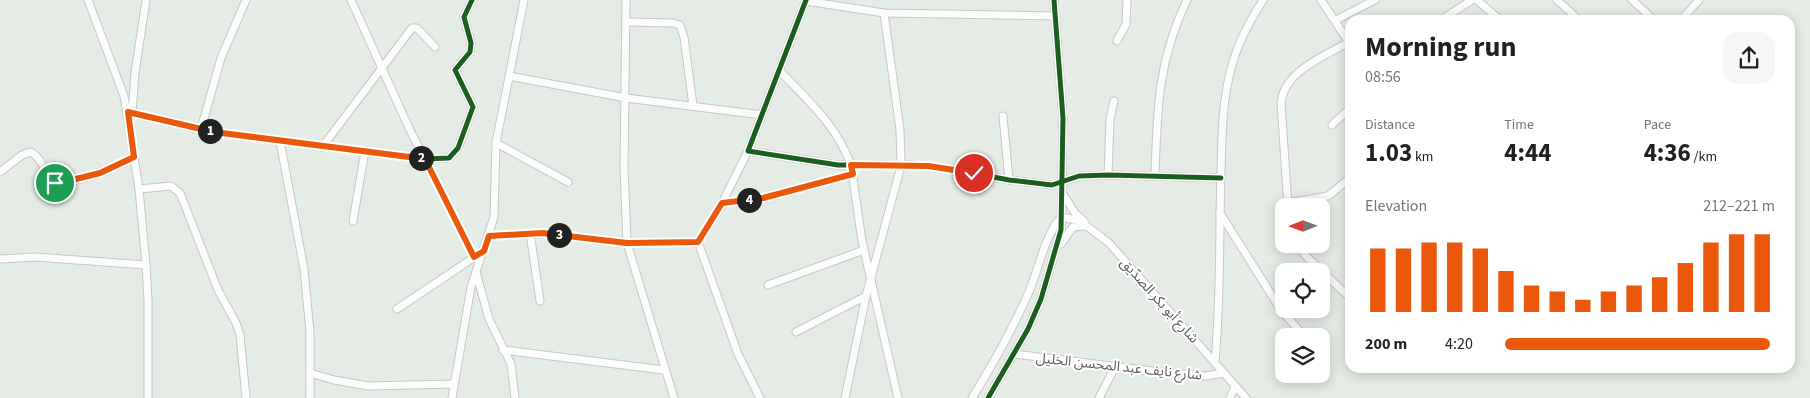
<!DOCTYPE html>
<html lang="en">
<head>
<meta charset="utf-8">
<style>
  body { margin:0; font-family:"Source Sans 3","Noto Sans Arabic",sans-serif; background:#f6f6f6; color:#202124; height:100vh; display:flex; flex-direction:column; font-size:19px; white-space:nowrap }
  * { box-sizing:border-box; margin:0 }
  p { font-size:16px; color:#757577 }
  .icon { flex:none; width:28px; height:28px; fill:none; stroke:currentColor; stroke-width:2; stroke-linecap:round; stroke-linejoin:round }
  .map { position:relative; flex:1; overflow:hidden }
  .side { position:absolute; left:1345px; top:15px; width:450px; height:358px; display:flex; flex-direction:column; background:#fff; border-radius:15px; box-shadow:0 2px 12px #0003 }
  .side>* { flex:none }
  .needle { width:32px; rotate:269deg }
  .tools { position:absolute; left:1275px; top:198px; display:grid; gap:10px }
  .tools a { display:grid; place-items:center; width:55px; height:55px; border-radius:10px; background:#fff; box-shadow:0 2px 12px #0003; font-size:25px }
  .pin { position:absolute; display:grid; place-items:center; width:42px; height:42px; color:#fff; margin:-21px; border:2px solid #fff; border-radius:50%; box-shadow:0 1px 5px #0007 }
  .km { position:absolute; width:25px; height:25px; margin:-12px; border-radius:50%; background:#222; color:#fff; font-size:14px; line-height:25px; text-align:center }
  .round { display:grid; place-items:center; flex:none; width:52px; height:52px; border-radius:15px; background:#f6f6f6 }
  .summary { display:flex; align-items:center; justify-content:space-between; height:85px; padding:0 20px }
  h1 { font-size:28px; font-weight:700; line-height:38px }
  .figures { display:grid; grid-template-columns:repeat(3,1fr); gap:8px; height:85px; padding:5px 20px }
  .figures div { display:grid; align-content:center }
  .figures b { font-size:25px; font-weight:700 }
  .figures small { font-size:14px; font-weight:400 }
  .figures p { font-size:14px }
  .chart { height:140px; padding:10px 20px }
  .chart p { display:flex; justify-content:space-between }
  .chart svg { width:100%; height:90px; margin-top:5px; stroke:#ea580c; stroke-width:6 }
  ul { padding:0 20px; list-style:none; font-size:16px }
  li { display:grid; grid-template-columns:80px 60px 1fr; align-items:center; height:38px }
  li i { height:12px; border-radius:6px; background:#ea580c }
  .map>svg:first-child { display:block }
</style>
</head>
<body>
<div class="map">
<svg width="1810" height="398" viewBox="0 0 1810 398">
  <rect width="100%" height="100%" fill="#e5ebe5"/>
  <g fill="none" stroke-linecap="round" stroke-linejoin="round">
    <g stroke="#c8c8c9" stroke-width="9">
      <g id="minor">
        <polyline points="88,0 124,96 139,189 171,186 180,193 218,290 236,323 240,335 246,398"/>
        <polyline points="351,0 409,128 474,257"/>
        <polyline points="626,0 624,169 627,243 698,242"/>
        <polyline points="806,0 748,151 838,165 912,165 951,169 1009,180 1052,185 1079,176 1108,175 1221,178"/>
        <polyline points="1321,0 1350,44"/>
        <polyline points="1477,0 1500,20"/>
        <polyline points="1557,0 1579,20"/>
        <polyline points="1632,0 1654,20"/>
        <polyline points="806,1 884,13 1056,16"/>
        <polyline points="1336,20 1375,0"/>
        <polyline points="1441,20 1472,0"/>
        <polyline points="1681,20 1699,0"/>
        <polyline points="626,22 673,23 680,25 684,37 693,106"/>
        <polyline points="1117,41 1126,24 1127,0"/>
        <path d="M779,70c29,31 57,54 72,95l11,76 36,157"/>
        <polyline points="509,76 626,98 762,115"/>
        <polyline points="128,112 214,132 425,159 449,158 458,148 473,107 455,70 470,52 471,43 464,17 472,0"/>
        <polyline points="132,113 135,73 146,0"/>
        <polyline points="1003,116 1009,180"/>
        <polyline points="1332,125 1350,108"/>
        <polyline points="201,129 221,58 246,0"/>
        <polyline points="280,141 304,269 310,332 310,398"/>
        <polyline points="496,143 568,182"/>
        <polyline points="323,146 412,28 417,28 435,47"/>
        <path d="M0,172l22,-17 8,-3c11,4 14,19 21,27 11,13 70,-16 83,-22"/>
        <polyline points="1108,175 1110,119 1114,101"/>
        <path d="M1155,175c2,-65 3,-115 32,-175"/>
        <polyline points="1063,194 1075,213 1084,221"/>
        <polyline points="722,203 763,198 853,174"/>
        <polyline points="1288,203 1328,196 1350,178"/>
        <path d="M1288,206l-7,-103c3,-32 44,-47 68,-61"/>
        <polyline points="1220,213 1281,310 1304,336"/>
        <polyline points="1062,217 1080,221 1109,243 1246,398"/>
        <polyline points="353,221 365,151"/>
        <polyline points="530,233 540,301"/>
        <polyline points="489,236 542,233 627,243 674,398"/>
        <polyline points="698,242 738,354 760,398"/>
        <polyline points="698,242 722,203 748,151"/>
        <polyline points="1061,244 1073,227 1086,226"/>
        <polyline points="1297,244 1306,256 1350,298"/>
        <polyline points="0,259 35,257 146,265 139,189"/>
        <polyline points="146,265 148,300 148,398"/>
        <polyline points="768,285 864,250"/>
        <polyline points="397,309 476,256"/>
        <polyline points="796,332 866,296"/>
        <polyline points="503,350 664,370"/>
        <polyline points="1014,354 1160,372 1205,376 1224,373"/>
        <path d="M1215,362c6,-64 4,-127 6,-191 1,-34 1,-69 10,-102 6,-25 18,-47 32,-69"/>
        <polyline points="310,373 334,380 368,386 454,384"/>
        <polyline points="452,398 471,287 476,272"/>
        <polyline points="515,398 511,364 489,319 476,272 494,217 496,143 524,0"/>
        <polyline points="845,398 866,296 901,166 900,130 884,13"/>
        <path d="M972,398c21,-34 40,-67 56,-104 11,-25 16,-57 33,-77"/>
        <polyline points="988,398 1028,329 1041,299 1061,230 1063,118 1054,0"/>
        <polyline points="1099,398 1115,367"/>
        <polyline points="1230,398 1235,387"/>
      </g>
    </g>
    <use href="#minor" stroke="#fbfcfb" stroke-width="7"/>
    <g stroke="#fff" stroke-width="8">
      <g id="cycleway">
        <polyline points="806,0 748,151 838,165 912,165 951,169 1009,180 1052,185 1079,176 1108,175 1221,178"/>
        <polyline points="128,112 214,132 425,159 449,158 458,148 473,107 455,70 470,52 471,43 464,17 472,0"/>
        <polyline points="988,398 1028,329 1041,299 1061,230 1063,118 1054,0"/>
      </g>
    </g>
    <use href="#cycleway" stroke="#1b5e20" stroke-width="5"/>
  </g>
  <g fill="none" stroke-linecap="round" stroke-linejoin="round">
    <g stroke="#fff" stroke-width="10">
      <polyline id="route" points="55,183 60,183 100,173 134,157 128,112 214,132 425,159 474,257 484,251 489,236 542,233 627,243 698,242 722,203 763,198 853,174 851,165 928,166 974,173"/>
    </g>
    <use href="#route" stroke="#ea580c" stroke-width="6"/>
  </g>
  <g text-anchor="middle" stroke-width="4" stroke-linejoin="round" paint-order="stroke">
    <g font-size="14" fill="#615b64" stroke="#fff">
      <text transform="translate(1160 300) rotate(48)" y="5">شارع أبو بكر الصدّيق</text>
      <text transform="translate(1119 366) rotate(6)" y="5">شارع نايف عبد المحسن الخليل</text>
    </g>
  </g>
</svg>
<div class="tools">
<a><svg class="needle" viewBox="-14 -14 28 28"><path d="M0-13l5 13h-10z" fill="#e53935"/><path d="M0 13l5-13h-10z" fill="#757577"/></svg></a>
<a><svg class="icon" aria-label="locate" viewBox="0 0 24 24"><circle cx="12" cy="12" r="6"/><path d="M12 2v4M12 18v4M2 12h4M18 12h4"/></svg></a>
<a><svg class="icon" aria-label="layers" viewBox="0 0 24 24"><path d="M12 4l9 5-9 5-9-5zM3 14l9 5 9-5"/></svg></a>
</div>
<div class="pin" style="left:55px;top:183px;background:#1e9e55"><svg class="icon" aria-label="arrive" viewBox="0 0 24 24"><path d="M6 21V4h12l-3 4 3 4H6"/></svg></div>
<div class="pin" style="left:974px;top:173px;background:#d93025"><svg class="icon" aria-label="check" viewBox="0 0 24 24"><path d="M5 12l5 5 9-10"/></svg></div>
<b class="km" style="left:210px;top:131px">1</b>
<b class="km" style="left:421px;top:158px">2</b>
<b class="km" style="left:559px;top:235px">3</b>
<b class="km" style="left:749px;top:200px">4</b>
<section class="side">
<div class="summary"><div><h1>Morning run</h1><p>08:56</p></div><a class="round"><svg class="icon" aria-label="share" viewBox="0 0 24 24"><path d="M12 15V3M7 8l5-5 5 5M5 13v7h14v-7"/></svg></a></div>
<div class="figures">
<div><p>Distance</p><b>1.03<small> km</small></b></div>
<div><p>Time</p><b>4:44</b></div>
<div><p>Pace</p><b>4:36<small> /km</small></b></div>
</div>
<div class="chart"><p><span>Elevation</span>212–221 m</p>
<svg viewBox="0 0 160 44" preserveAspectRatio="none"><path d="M5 44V13M15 44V13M25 44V10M35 44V10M45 44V13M55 44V24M65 44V31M75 44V34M85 44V38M95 44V34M105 44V31M115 44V27M125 44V20M135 44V10M145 44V6M155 44V6"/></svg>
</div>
<ul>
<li><b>200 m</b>4:20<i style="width:98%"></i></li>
</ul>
</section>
</div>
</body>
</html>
